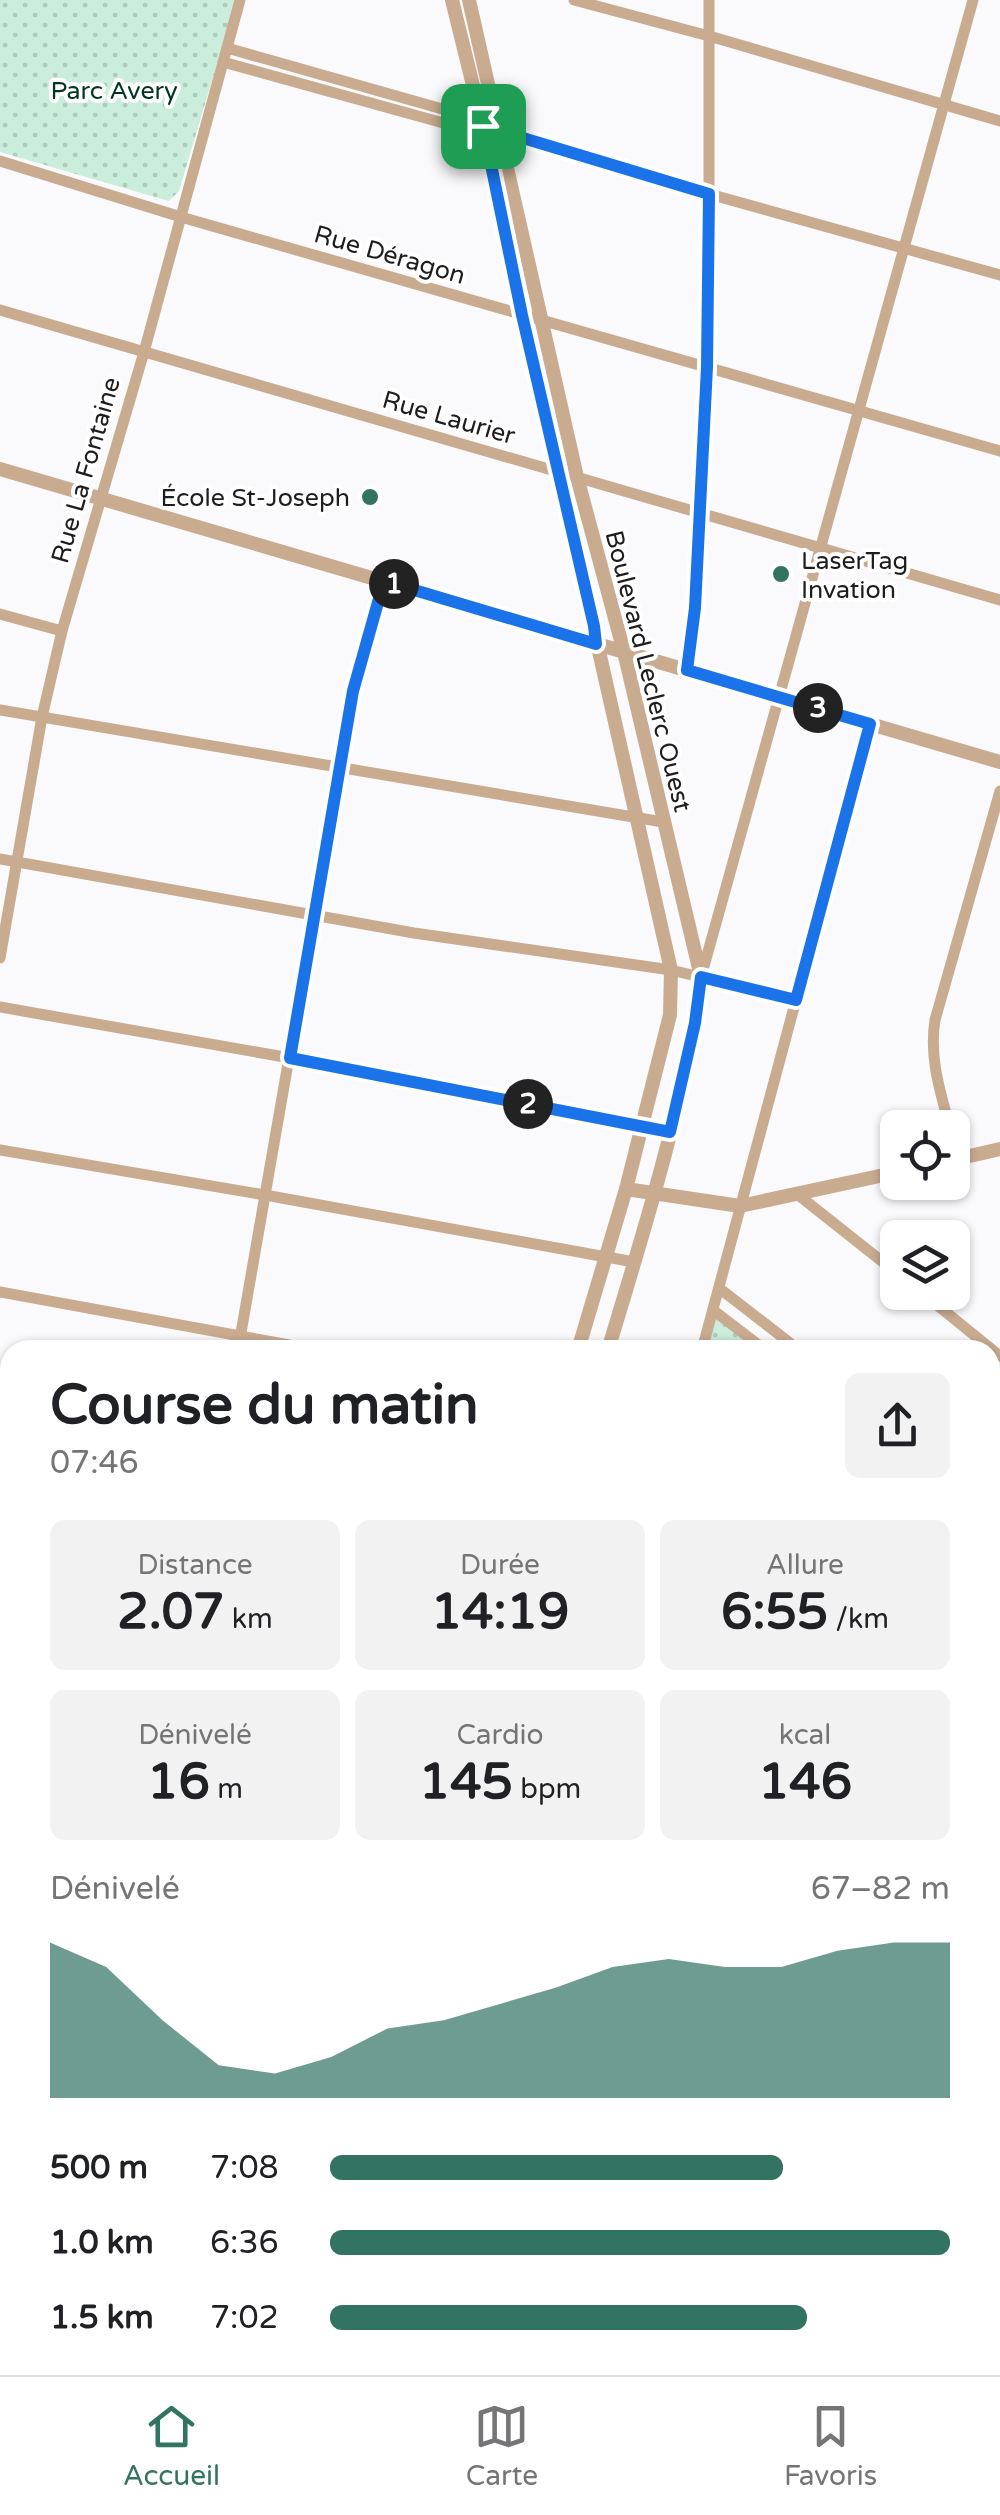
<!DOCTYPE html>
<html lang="fr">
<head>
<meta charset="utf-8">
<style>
  body { margin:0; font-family:"Varela Round",sans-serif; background:#f2f2f2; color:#202124; height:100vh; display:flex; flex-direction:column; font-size:38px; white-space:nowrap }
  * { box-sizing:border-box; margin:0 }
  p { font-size:32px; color:#757577 }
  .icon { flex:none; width:55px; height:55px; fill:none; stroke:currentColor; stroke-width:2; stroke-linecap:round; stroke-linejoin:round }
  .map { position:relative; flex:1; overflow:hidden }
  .drawer { position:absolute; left:0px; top:1340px; width:1000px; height:1035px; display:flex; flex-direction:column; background:#fff; border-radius:30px 30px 0 0; box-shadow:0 2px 8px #0004 }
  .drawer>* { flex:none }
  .tools { position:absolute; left:880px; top:1110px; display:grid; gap:20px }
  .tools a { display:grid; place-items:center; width:90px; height:90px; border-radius:15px; background:#fff; box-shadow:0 2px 8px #0004; font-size:50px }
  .pin { position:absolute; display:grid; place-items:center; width:85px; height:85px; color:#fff; margin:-42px; border-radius:20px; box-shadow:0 5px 15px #0006 }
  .km { position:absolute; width:50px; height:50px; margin:-25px; border-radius:50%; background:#222; color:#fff; font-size:28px; line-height:50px; text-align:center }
  .round { display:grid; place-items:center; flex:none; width:105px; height:105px; border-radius:15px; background:#f2f2f2 }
  .headline { display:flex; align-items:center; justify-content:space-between; height:170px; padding:0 50px }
  h1 { font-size:55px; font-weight:700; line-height:75px }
  .metrics { display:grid; grid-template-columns:repeat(3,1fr); gap:15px; height:170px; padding:10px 50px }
  .metrics div { display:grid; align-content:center; border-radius:15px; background:#f2f2f2; text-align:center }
  .metrics b { font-size:50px; font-weight:700 }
  .metrics small { font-size:28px; font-weight:400 }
  .metrics p { font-size:28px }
  .chart { height:280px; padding:20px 50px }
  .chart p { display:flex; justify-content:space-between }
  .chart svg { width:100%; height:180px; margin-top:10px; fill:#327362; opacity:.7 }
  ul { padding:0 50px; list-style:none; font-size:32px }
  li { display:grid; grid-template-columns:160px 120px 1fr; align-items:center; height:75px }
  li i { height:25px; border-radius:12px; background:#327362 }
  .dock { display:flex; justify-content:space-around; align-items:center; height:140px; border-top:2px solid #e0e0e0; background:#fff; font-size:28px; color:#757577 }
  .dock a { display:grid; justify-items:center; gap:5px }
  .dock .active { color:#327362 }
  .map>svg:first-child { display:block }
</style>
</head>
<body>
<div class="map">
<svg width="1000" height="2375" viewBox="0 0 1000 2375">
  <defs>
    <pattern id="park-dots" width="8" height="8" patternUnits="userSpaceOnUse" patternTransform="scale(2.5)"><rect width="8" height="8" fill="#cbeddb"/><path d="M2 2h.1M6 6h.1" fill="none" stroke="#aecbbc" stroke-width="1.8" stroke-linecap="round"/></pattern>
  </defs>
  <rect width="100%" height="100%" fill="#fafafc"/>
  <g fill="url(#park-dots)">
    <polygon points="0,0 236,0 179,191 169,201 0,152"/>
    <polygon points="713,1310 765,1350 702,1350"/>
  </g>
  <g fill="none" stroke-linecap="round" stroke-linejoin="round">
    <g stroke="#c9ab90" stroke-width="11">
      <polyline points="574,0 709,36 1000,121"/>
      <polyline points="227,48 460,114 483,126 709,194 1000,275"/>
      <polyline points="223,62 465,129 483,126"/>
      <polyline points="0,161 181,217 1000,451"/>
      <polyline points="0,310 1000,600"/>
      <polyline points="0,614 62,631"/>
      <polyline points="687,670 695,608 709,285 709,0"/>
      <polyline points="0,710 663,822"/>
      <polyline points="0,859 414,933 671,970 796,1000"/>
      <polyline points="0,958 42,717 62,631 144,352 240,0"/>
      <polyline points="701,977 973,0"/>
      <polyline points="0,1007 290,1058 671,1132"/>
      <path d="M950,1128c-10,-37 -21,-70 -15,-108l65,-229"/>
      <polyline points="952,1138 958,1159"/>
      <polyline points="0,1150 265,1195 634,1262"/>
      <polyline points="797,1194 898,1274"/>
      <polyline points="719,1288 799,1350"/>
      <polyline points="0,1292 317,1350"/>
      <polyline points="921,1292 1000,1356"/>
      <polyline points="713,1310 765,1350"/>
      <polyline points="238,1350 353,691 384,581"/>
      <polyline points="702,1350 870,724"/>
      <polyline points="0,1418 10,1419"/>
      <polyline points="990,1498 1000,1506"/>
      <polyline points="990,1526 1000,1533"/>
      <polyline points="0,1546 10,1548"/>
      <polyline points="0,1670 10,1671"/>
      <polyline points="0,1801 10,1803"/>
      <polyline points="990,1989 1000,1998"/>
      <polyline points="990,2146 997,2152 1000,2159"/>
      <polyline points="0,2168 10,2170"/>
      <polyline points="0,2292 10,2294"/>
      <polyline points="674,2365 676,2375"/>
      <polyline points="800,2365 802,2375"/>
      <polyline points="924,2365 926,2375"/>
      <polyline points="59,2375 61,2365"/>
    </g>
    <g stroke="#c9ab90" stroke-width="14">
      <polyline points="452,0 483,126 523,315 671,970 670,1015 626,1189 578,1350"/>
      <path d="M469,0l108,477 47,175 77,325c-17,128 -56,250 -93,373"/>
      <polyline points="0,469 1000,762"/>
      <polyline points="952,1160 1000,1149"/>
      <polyline points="626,1189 740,1206 898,1172"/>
      <polyline points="990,1458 1000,1423"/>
      <polyline points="990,2176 1000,2174"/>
      <polyline points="363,2375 365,2365"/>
      <polyline points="386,2375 388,2365"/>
    </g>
    <g stroke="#9b6733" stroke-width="18">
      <polyline points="990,1761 1000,1748"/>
      <polyline points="508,2375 515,2365"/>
      <polyline points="525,2375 533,2365"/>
    </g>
  </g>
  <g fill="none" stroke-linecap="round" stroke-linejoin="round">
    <g stroke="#fff" stroke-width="20">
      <polygon id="route" points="483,126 709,194 707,367 695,608 687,670 870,724 796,1000 701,977 695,1023 670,1132 290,1058 353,691 384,581 596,644 594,626 522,315"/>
    </g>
    <use href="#route" stroke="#1a73e8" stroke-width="12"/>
  </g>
  <g fill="#327362" stroke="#fff" stroke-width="4">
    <circle cx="370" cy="497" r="10"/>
    <circle cx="781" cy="574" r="10"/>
  </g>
  <g text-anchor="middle" stroke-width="8" stroke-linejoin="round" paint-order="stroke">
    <g font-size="25" fill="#003723" stroke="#fff">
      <text x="114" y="99">Parc Avery</text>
    </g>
    <g font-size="25" fill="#1d1d1d" stroke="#fff">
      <text transform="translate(390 254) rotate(16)" y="9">Rue Déragon</text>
      <text transform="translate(449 417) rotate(16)" y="9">Rue Laurier</text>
      <text transform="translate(85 470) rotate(-74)" y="9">Rue La Fontaine</text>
      <text transform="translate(649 671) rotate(76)" y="9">Boulevard Leclerc Ouest</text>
    </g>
    <g font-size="25" fill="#1d1d1d" stroke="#fff" text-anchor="end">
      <text x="350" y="506">École St-Joseph</text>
      <text x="801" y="569" text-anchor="start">LaserTag<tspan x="801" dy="29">Invation</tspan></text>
    </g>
  </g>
</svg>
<div class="tools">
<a><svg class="icon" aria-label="locate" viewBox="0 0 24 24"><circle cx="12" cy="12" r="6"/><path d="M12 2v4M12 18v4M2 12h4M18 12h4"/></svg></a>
<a><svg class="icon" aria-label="layers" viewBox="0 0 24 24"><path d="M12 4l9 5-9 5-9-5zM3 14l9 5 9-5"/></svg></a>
</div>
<div class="pin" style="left:483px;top:126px;background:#1e9e55"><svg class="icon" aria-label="arrive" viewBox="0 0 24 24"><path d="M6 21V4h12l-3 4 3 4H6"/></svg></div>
<b class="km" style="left:394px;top:584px">1</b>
<b class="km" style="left:528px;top:1104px">2</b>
<b class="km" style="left:818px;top:708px">3</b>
<section class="drawer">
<div class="headline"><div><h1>Course du matin</h1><p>07:46</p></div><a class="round"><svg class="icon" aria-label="share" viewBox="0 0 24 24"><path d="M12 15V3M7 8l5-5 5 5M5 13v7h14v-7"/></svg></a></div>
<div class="metrics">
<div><p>Distance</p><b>2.07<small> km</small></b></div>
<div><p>Durée</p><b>14:19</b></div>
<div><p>Allure</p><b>6:55<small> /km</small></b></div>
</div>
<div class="metrics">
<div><p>Dénivelé</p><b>16<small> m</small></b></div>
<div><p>Cardio</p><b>145<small> bpm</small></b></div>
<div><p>kcal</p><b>146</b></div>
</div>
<div class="chart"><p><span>Dénivelé</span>67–82 m</p>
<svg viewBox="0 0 160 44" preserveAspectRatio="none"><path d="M0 44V6L10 12L20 25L30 36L40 38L50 34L60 27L70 25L80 21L90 17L100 12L110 10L120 12L130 12L140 8L150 6L160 6V44z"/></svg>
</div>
<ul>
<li><b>500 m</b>7:08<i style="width:73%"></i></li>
<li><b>1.0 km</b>6:36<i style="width:100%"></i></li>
<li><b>1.5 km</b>7:02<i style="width:77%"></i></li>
</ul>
</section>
</div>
<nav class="dock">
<a class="active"><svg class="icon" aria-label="home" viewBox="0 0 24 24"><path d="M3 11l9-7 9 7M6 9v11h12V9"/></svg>Accueil</a>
<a><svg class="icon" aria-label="map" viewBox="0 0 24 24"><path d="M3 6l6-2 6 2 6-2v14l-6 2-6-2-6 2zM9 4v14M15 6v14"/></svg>Carte</a>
<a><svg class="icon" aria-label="saved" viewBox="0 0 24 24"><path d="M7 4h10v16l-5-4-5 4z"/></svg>Favoris</a>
</nav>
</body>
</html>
